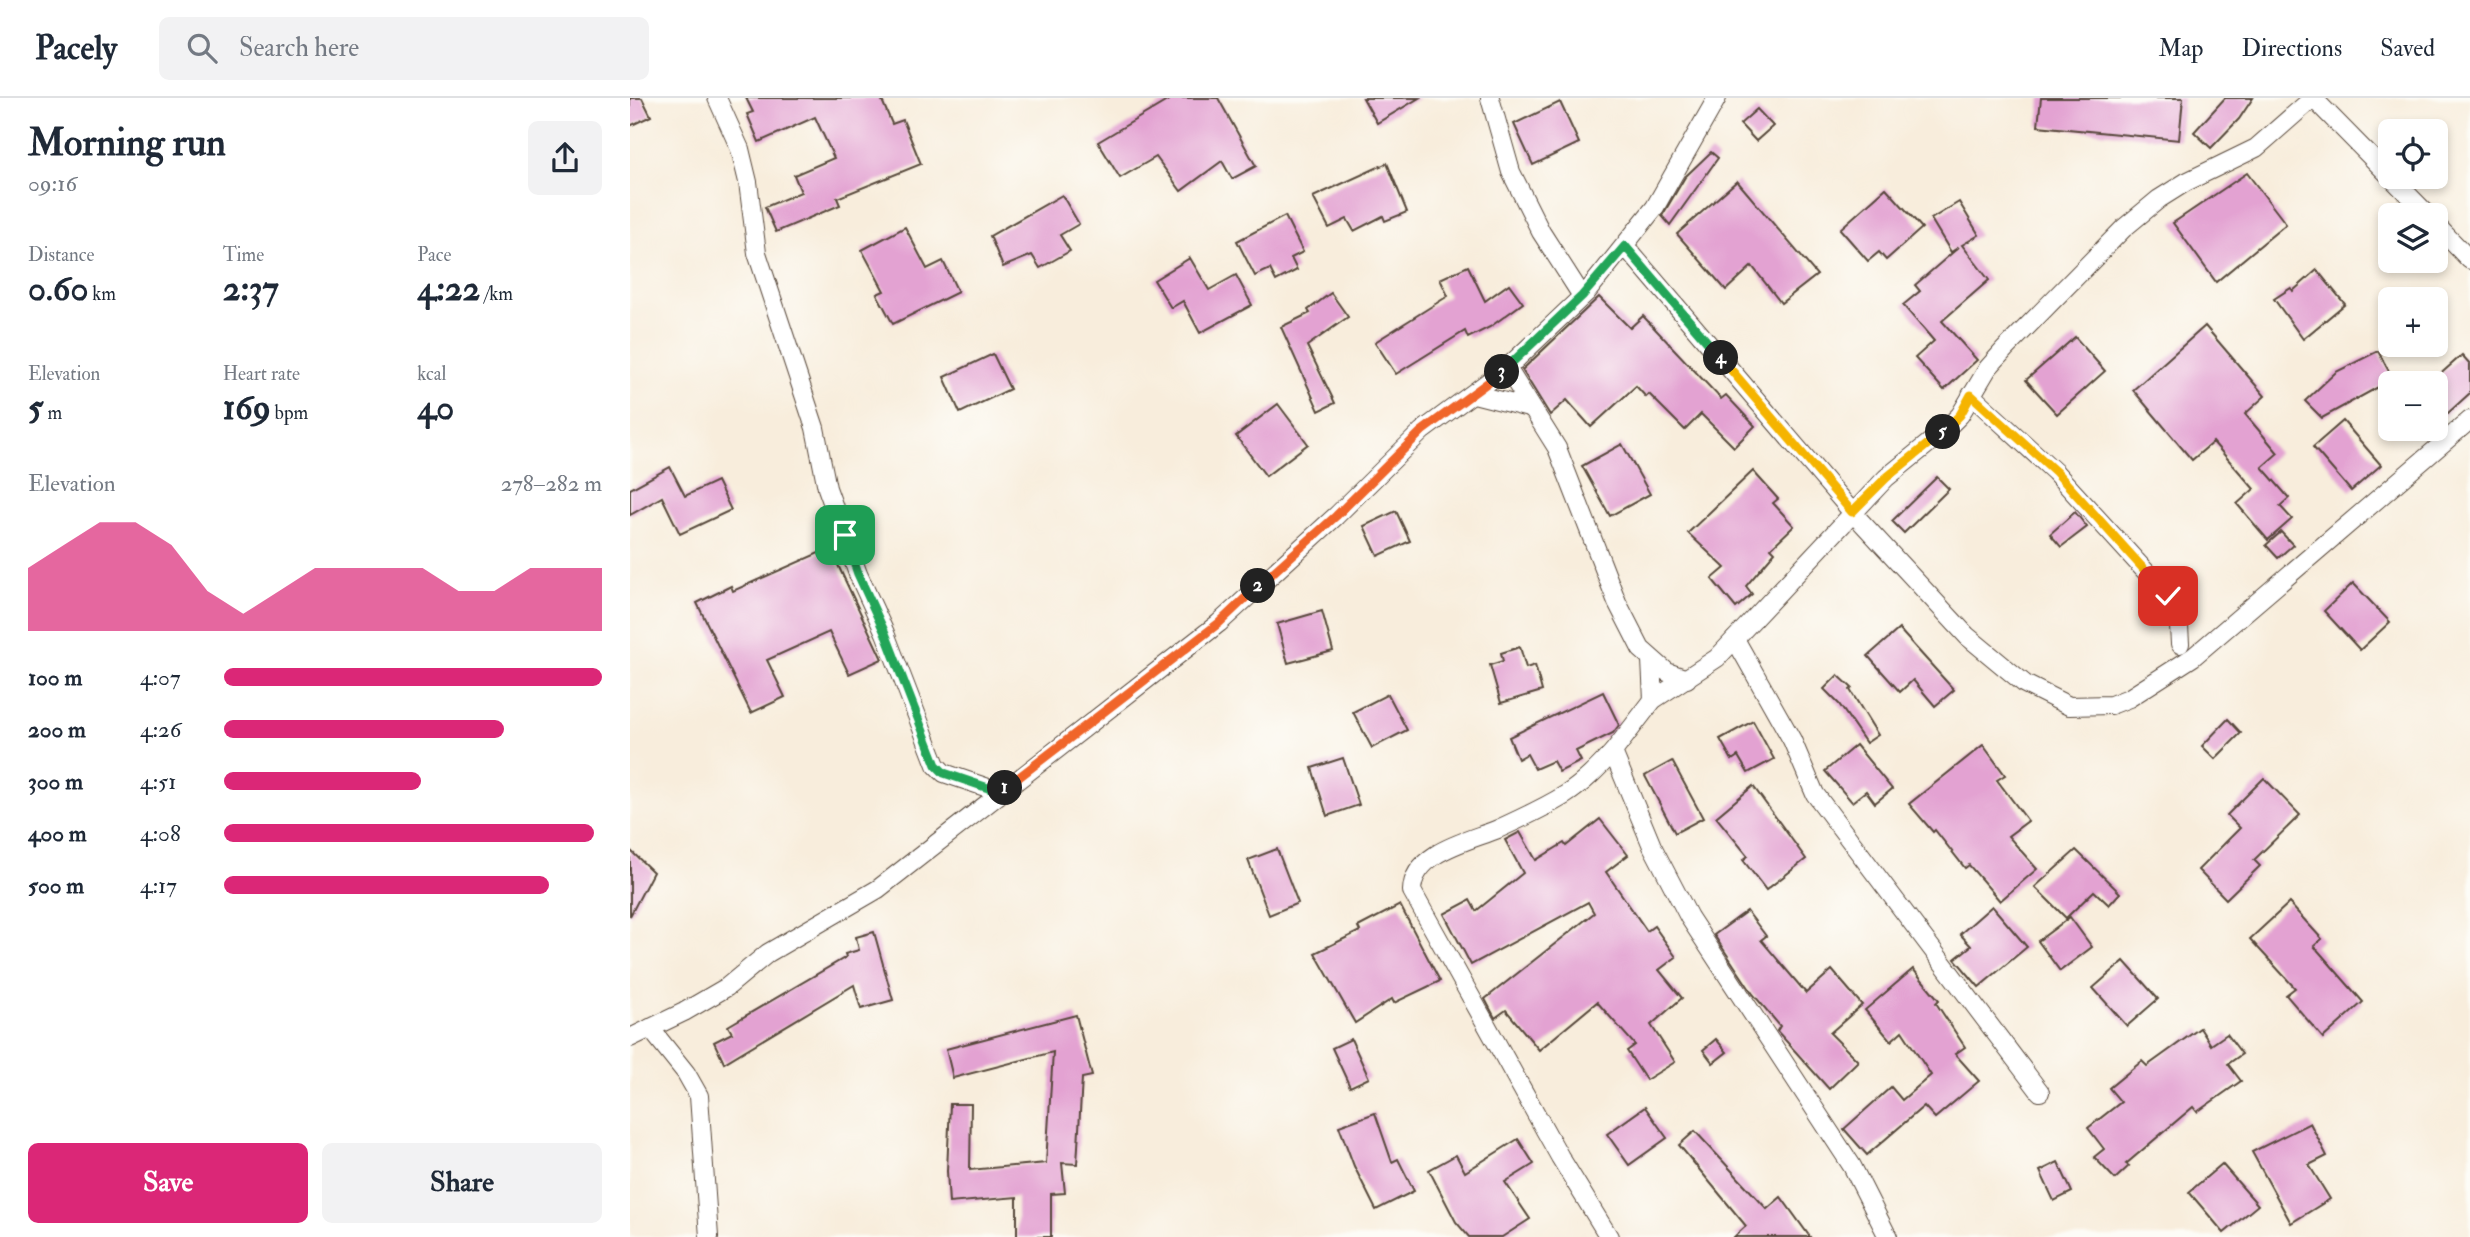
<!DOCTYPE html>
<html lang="en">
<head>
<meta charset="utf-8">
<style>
  body { margin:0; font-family:"IM FELL Double Pica",serif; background:#f2f2f3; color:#1f2937; height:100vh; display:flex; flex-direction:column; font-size:26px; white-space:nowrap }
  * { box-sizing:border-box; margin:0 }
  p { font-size:23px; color:#747a83 }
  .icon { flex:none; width:38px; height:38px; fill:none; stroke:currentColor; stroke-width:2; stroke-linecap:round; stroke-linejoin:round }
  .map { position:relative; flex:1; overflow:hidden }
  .panel { display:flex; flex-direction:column; background:#fff; width:630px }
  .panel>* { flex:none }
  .fabs { position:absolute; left:1748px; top:21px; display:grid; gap:14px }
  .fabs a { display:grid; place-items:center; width:70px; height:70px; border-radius:10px; background:#fff; box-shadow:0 4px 10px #0003; font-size:35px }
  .pin { position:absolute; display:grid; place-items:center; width:60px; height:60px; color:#fff; margin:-30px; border-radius:14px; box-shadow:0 4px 10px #0006 }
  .km { position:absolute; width:35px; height:35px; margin:-18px; border-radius:50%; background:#222; color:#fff; font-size:19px; line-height:35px; text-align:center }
  .round { display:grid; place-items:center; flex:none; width:74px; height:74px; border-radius:10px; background:#f2f2f3 }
  .overview { display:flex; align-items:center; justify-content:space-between; height:119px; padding:0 28px }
  h1 { font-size:38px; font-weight:800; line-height:52px }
  .figures { display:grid; grid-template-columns:repeat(3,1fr); gap:10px; height:119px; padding:7px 28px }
  .figures div { display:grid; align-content:center }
  .figures b { font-size:35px; font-weight:800 }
  .figures small { font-size:19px; font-weight:400 }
  .figures p { font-size:19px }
  .chart { height:196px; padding:14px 28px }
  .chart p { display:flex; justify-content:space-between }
  .chart svg { width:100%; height:126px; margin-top:7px; fill:#db2777; opacity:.7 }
  .button { display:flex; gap:14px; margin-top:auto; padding:14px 28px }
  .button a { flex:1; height:80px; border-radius:10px; background:#db2777; color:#fff; font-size:28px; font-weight:800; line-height:80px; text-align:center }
  .button a+a { background:#f2f2f3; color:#1f2937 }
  ul { padding:0 28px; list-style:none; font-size:23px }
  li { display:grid; grid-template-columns:112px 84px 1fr; align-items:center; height:52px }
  li i { height:18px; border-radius:9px; background:#db2777 }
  header { display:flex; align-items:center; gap:42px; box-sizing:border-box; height:98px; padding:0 35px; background:#fff; border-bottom:2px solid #e0e1e3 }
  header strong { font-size:33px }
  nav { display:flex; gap:38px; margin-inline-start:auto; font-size:24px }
  .search { width:490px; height:63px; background:#f2f2f3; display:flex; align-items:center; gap:18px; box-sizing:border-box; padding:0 24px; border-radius:10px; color:#747a83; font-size:26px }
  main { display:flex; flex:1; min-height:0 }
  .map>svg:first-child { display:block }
</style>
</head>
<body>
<header>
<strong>Pacely</strong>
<div class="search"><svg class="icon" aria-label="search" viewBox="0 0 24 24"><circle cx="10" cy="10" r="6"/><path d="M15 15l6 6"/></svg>Search here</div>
<nav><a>Map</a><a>Directions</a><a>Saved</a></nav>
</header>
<main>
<section class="panel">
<div class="overview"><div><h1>Morning run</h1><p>09:16</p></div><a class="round"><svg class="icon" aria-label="share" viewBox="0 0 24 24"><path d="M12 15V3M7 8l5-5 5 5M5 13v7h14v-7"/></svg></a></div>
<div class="figures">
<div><p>Distance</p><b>0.60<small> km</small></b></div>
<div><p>Time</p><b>2:37</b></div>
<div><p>Pace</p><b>4:22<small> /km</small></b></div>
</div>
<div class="figures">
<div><p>Elevation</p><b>5<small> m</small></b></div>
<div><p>Heart rate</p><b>169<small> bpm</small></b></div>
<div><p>kcal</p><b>40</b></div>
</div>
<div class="chart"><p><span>Elevation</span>278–282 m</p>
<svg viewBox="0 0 160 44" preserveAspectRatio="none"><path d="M0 44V22L10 14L20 6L30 6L40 14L50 30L60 38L70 30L80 22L90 22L100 22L110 22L120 30L130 30L140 22L150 22L160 22V44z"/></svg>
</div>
<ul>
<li><b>100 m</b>4:07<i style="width:100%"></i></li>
<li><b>200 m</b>4:26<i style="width:74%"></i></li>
<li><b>300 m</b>4:51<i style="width:52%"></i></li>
<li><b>400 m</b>4:08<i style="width:98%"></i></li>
<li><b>500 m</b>4:17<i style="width:86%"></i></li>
</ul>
<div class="button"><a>Save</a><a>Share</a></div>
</section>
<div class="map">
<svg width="1840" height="1139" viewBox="0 0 1840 1139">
  <rect width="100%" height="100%" fill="#fdfcf7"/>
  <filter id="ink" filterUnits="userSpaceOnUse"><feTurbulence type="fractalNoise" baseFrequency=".0143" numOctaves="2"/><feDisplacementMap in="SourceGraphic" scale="14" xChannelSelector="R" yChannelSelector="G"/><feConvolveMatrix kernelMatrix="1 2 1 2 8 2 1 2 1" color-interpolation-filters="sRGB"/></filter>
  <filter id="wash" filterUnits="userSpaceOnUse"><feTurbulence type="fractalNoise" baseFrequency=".00686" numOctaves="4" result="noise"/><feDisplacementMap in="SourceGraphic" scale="28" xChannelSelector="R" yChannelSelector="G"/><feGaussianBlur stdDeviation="1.57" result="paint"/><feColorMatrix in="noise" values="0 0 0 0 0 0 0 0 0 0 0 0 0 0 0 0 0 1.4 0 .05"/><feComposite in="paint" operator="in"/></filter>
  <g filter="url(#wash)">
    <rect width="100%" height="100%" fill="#f8eddc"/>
    <g id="blocks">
      <g fill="#e3a2d2">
        <polygon points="0,0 12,0 21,18 0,28"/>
        <polygon points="116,0 251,0 262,26 273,22 291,66 207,100 210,107 146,134 135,109 171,94 164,77 204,60 185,19 129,44 117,16 123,14"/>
        <polygon points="542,0 588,0 626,68 602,81 592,63 551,93 526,59 490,80 468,44"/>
        <polygon points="733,0 789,0 747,25"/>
        <polygon points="1411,0 1553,0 1549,42 1408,28"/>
        <polygon points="1595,0 1623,0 1609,21 1581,50 1564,34"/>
        <polygon points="930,4 949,45 903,67 884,26"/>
        <polygon points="1127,11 1143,28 1126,43 1110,26"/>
        <polygon points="1081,54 1088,60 1040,127 1032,118 1055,79"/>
        <polygon points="757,65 777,114 755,123 753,118 724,133 717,121 699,130 683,99"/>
        <polygon points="1617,75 1656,126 1586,184 1543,125"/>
        <polygon points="1107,83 1187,177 1151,205 1122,168 1096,192 1047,136"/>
        <polygon points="1256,90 1292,130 1256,162 1249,154 1238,163 1210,131"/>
        <polygon points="432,97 449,126 430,137 440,153 410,170 402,157 373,169 360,138"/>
        <polygon points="1329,104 1349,137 1332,147 1359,182 1312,223 1347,262 1314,292 1285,260 1304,243 1273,207 1290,193 1285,187 1329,149 1321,154 1301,121"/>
        <polygon points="655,118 673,154 661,160 667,172 646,183 640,171 625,178 607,143"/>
        <polygon points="275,129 297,171 313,163 328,194 263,226 247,196 254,193 232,152"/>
        <polygon points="560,160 579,192 606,177 622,207 570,235 553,203 541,210 524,182"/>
        <polygon points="838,168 855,203 879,186 893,205 860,229 838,240 835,233 766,276 745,244 818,198 810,181"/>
        <polygon points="1687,172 1715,206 1673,241 1644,201 1661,190 1663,193"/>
        <polygon points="701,195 718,219 677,248 705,305 689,313 651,229 680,215 678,212"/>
        <polygon points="969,199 1000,230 1013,218 1091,301 1096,297 1125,328 1104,349 1071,316 1055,332 1019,296 1016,299 1006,288 961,329 937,302 920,317 892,272"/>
        <polygon points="1575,228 1635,298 1615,316 1648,355 1632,369 1659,400 1650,408 1662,421 1638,442 1607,406 1624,391 1583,344 1562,362 1503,292"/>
        <polygon points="1445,239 1475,273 1427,316 1396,282"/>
        <polygon points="1748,253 1763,281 1692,320 1675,303 1706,274"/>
        <polygon points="363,256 380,291 330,315 314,279"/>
        <polygon points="1832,257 1840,266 1840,295 1806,326 1806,280"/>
        <polygon points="648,306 678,346 636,378 606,338"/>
        <polygon points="1713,323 1751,367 1721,393 1683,349"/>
        <polygon points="992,346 1020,396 980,418 952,368"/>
        <polygon points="40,369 55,398 87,383 101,412 50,436 32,399 0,417 0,391"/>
        <polygon points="1123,373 1148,401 1143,405 1164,428 1141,450 1145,454 1116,488 1122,496 1106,510 1082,481 1095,470 1058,435"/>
        <polygon points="1307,379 1319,391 1274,435 1262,423"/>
        <polygon points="766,413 780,443 748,458 734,428"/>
        <polygon points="1445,414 1457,429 1431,449 1420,436"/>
        <polygon points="1651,434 1663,447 1648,460 1636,447"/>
        <polygon points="200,450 252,561 219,576 199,534 137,562 155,599 121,615 67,505 101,488 103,493"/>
        <polygon points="1723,485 1760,524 1730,552 1694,513"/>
        <polygon points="692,513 703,553 658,565 647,526"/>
        <polygon points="1269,531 1324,592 1305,608 1283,582 1270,594 1238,558"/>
        <polygon points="890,549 896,570 905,567 912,593 871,605 860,567 873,563 871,555"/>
        <polygon points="1208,577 1222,590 1220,592 1248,637 1236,645 1209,606 1194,591"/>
        <polygon points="973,594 989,627 983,635 946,653 951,663 929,674 923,663 905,671 897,656 888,661 879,639"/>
        <polygon points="758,596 777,632 742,650 723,614"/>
        <polygon points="1598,621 1611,635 1585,661 1572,648"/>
        <polygon points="1123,623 1144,661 1118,675 1108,658 1102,662 1090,641"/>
        <polygon points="1226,647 1262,691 1245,705 1236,693 1222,704 1195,673"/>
        <polygon points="1353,647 1375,677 1367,682 1398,723 1378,738 1407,771 1370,803 1339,767 1335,770 1305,732 1303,734 1279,706"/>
        <polygon points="713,660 729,707 697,718 682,670"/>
        <polygon points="1042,663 1073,720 1045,735 1015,678"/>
        <polygon points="1634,680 1670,717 1624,762 1630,768 1596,801 1568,772 1610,730 1597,717"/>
        <polygon points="1123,688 1176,761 1136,792 1113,762 1118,758 1086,719"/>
        <polygon points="970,721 998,757 976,774 1017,833 1024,828 1046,859 1029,872 1052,900 1021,927 1045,964 1016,982 997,953 1005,947 967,904 909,952 876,912 865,920 855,901 964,815 958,804 841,867 814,816 840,802 846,813 893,775 875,742 890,734 906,762 934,745 936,748"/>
        <polygon points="647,751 668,805 639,817 618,762"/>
        <polygon points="0,752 23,774 0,818"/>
        <polygon points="1446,752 1490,795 1479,807 1464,793 1436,820 1405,789"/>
        <polygon points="1659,805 1692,841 1684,848 1733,904 1693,940 1656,897 1665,890 1620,841"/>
        <polygon points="770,807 810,883 764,905 762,901 725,925 685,855 730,833 728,829"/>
        <polygon points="1362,808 1397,849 1349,889 1325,861 1341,848 1330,836"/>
        <polygon points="1117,813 1136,838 1131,842 1176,895 1202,872 1232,907 1200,935 1228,963 1199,991 1147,933 1150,928 1123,896 1084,837"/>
        <polygon points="1440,819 1462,849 1430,873 1408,843"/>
        <polygon points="244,834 263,902 231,911 224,887 94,965 84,944 102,935 98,928 216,859 215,856 229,852 226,839"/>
        <polygon points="1494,863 1528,901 1497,928 1463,890"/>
        <polygon points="1283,871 1309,902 1306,905 1335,949 1325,956 1349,983 1305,1020 1294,1008 1237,1057 1214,1031 1261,989 1272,1002 1301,977 1272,933 1261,943 1235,912"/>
        <polygon points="446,917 462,978 452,980 447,1066 432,1065 435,1095 421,1096 421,1139 387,1139 387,1099 319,1105 317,1073 320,1006 341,1006 340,1072 416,1065 423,954 323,980 316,951"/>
        <polygon points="1570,930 1581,947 1597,936 1612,956 1598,966 1611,983 1567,1014 1563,1009 1496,1066 1499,1068 1485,1081 1464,1059 1474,1051 1458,1030 1491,1004 1479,990 1512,963 1517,968"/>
        <polygon points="721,941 739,980 720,989 702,950"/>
        <polygon points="1086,941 1097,954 1083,965 1073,952"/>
        <polygon points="1015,1009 1037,1040 999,1067 977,1036"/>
        <polygon points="745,1015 762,1064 768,1061 784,1093 746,1112 724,1068 709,1028"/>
        <polygon points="1680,1025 1697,1058 1679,1067 1700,1101 1661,1125 1622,1054"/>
        <polygon points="1065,1033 1137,1111 1151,1099 1180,1139 1104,1139 1116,1128 1049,1047"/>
        <polygon points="888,1041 904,1066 875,1084 900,1121 872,1139 839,1139 826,1124 799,1072 826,1057 835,1074"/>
        <polygon points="1428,1064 1442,1094 1424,1103 1410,1073"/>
        <polygon points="1592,1066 1628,1107 1594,1135 1559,1094"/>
      </g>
    </g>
  </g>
  <g filter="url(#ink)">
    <use href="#blocks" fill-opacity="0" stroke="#57473a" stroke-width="2"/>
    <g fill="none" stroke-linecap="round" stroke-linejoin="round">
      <g stroke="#57473a" stroke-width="20">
        <g id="street">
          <polyline points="87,0 110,51 118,84 127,155 185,330 197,390 228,476 255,535 306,667 314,675 370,694"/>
          <polyline points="860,0 881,74 911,134 952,198"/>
          <polyline points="1683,0 1798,117"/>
          <polyline points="1806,127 1840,162"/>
          <polyline points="995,148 1222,414 1337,538 1395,586 1439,608 1481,607 1499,600 1563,559 1840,322"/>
          <polyline points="877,270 927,350 987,504 1011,551 1037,574 1057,581"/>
          <polyline points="844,296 899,310"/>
          <polyline points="1341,297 1425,374 1538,498 1548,511 1550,546"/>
          <polyline points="1105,541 1162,642 1185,696 1410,994"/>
          <polyline points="1021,562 1023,602"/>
          <polyline points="20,930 56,975 69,998 79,1139"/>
          <polyline points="0,940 54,914 97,889 138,855 248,791 589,525 706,418 792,333 877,270 957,194 1025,109 1087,0"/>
          <path d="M979,1139l-49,-80 -148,-266c1,-39 57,-50 86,-62 22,-10 46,-21 67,-34 18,-11 34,-28 48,-43"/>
          <polyline points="1258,1139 1222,1068 1059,819 1022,748 983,654 1023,602 1087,560 1256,380 1315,332 1330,317 1358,270 1375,251 1494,130 1529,101 1556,84 1626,50 1683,0"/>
        </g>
      </g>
      <use href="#street" stroke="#fff" stroke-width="18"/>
    </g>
  </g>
  <g fill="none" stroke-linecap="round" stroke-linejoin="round" filter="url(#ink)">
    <g stroke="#fff" stroke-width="14">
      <polyline id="split-1" points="215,437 228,476 255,535 306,667 314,675 370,694 375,690"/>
    </g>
    <g stroke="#fff" stroke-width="14">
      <polyline id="split-2" points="375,690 589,525 628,488"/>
    </g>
    <g stroke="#fff" stroke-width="14">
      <polyline id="split-3" points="628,488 706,418 792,333 872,274"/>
    </g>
    <g stroke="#fff" stroke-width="14">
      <polyline id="split-4" points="872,274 952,198 995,148 1091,260"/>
    </g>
    <g stroke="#fff" stroke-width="14">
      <polyline id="split-5" points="1091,260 1222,414 1256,380 1313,334"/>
    </g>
    <g stroke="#fff" stroke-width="14">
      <polyline id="split-6" points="1313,334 1330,317 1341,297 1426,374 1538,498"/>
    </g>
    <use href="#split-1" stroke="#22a559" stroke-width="9"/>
    <use href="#split-2" stroke="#f0652b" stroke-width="9"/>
    <use href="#split-3" stroke="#f0652b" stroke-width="9"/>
    <use href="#split-4" stroke="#22a559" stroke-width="9"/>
    <use href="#split-5" stroke="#f5b400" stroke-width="9"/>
    <use href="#split-6" stroke="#f5b400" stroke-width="9"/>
  </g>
</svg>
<div class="fabs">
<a><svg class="icon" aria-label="locate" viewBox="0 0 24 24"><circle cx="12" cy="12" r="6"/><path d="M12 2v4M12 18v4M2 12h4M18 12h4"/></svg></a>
<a><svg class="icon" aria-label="layers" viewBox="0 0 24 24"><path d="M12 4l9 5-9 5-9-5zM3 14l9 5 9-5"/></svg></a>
<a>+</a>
<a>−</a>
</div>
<div class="pin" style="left:215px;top:437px;background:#1e9e55"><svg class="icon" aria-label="arrive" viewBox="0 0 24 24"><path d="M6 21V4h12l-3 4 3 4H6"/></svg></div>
<div class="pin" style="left:1538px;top:498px;background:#d93025"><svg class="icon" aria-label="check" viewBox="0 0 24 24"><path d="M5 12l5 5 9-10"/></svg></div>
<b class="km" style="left:375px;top:690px">1</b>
<b class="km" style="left:628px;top:488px">2</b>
<b class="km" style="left:872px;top:274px">3</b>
<b class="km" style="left:1091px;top:260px">4</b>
<b class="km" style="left:1313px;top:334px">5</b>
</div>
</main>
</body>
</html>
